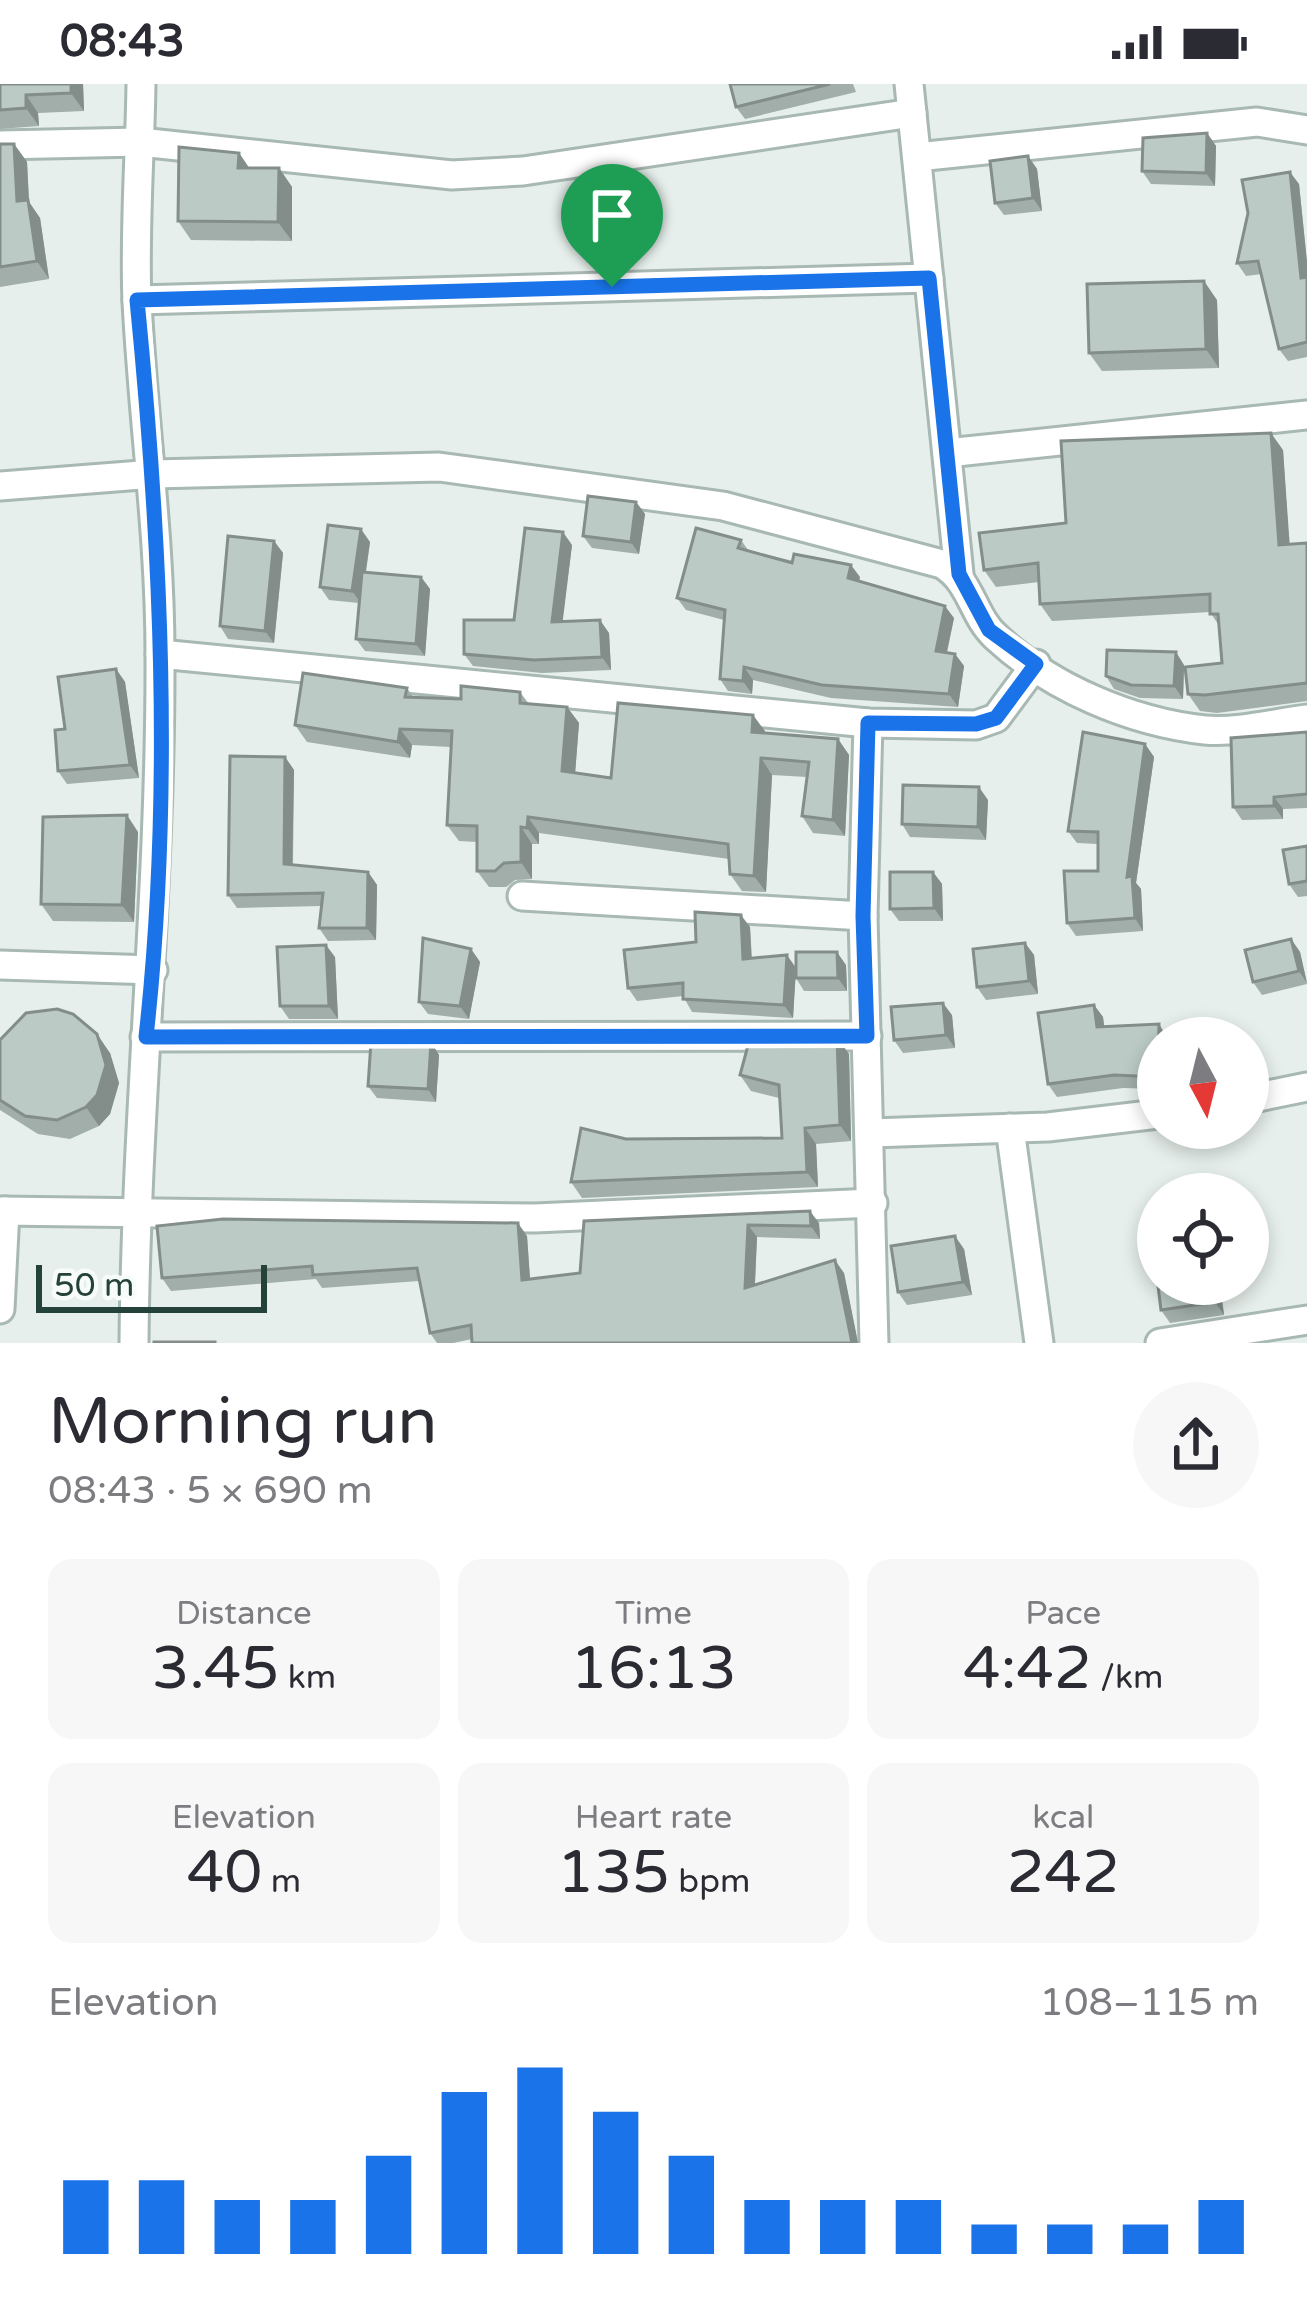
<!DOCTYPE html>
<html lang="en">
<head>
<meta charset="utf-8">
<style>
  body { margin:0; font-family:"Varela Round",sans-serif; background:#f7f7f7; color:#2b2b33; height:100vh; display:flex; flex-direction:column; font-size:45px; white-space:nowrap }
  * { box-sizing:border-box; margin:0 }
  p { font-size:39px; color:#7c7c81 }
  .icon { flex:none; width:66px; height:66px; fill:none; stroke:currentColor; stroke-width:2; stroke-linecap:round; stroke-linejoin:round }
  .map { position:relative; height:1259px; overflow:hidden }
  .panel { display:flex; flex-direction:column; background:#fff; flex:1 }
  .panel>* { flex:none }
  .needle { width:78px; rotate:173deg }
  .fabs { position:absolute; left:1137px; top:933px; display:grid; gap:24px }
  .fabs a { display:grid; place-items:center; width:132px; height:132px; border-radius:50%; background:#fff; box-shadow:0 6px 18px #0003; font-size:60px }
  .scale { position:absolute; left:36px; bottom:30px; width:231px; box-sizing:border-box; padding-left:12px; border:6px solid #24423a; border-top:0; font-size:33px; line-height:42px; white-space:nowrap; color:#24423a; -webkit-text-stroke:9px #f7fbf9; paint-order:stroke }
  .pin { position:absolute; display:grid; place-items:center; width:102px; height:102px; color:#fff; margin:-123px -51px; border-radius:50% 50% 50% 0; rotate:-45deg; box-shadow:0 0 12px #0007 }
  .pin .icon { rotate:45deg }
  .round { display:grid; place-items:center; flex:none; width:126px; height:126px; border-radius:63px; background:#f7f7f7 }
  .overview { display:flex; align-items:center; justify-content:space-between; height:204px; padding:0 48px }
  h1 { font-size:66px; font-weight:600; line-height:90px }
  .metrics { display:grid; grid-template-columns:repeat(3,1fr); gap:18px; height:204px; padding:12px 48px }
  .metrics div { display:grid; align-content:center; border-radius:24px; background:#f7f7f7; text-align:center }
  .metrics b { font-size:60px; font-weight:600 }
  .metrics small { font-size:33px; font-weight:400 }
  .metrics p { font-size:33px }
  .chart { height:336px; padding:24px 48px }
  .chart p { display:flex; justify-content:space-between }
  .chart svg { width:100%; height:216px; margin-top:12px; stroke:#1a73e8; stroke-width:6 }
  .status { display:flex; justify-content:space-between; align-items:center; height:84px; padding:0 60px; background:#fff; direction:ltr }
  .status svg { height:33px; fill:currentColor }
  .map>svg:first-child { display:block }
</style>
</head>
<body>
<div class="status"><b>08:43</b><svg viewBox="0 0 49 12"><path d="M0 12V9h3v3zM5 12V6h3v6zM10 12V3h3v9zM15 12V0h3v12zM26 1h20v11H26zM47 4h2v5h-2z"/></svg></div>
<div class="map">
<svg width="1307" height="1259" viewBox="0 0 1307 1259">
  <rect width="100%" height="100%" fill="#e6efeb"/>
  <g fill="none" stroke-linecap="round" stroke-linejoin="round">
    <g stroke="#a8b8b2" stroke-width="33">
      <g id="street">
        <polyline points="909,0 959,490"/>
        <polyline points="0,61 140,58 452,91 523,87 912,29"/>
        <polyline points="917,73 1257,38 1307,46"/>
        <polyline points="137,216 929,194"/>
        <polyline points="947,369 1307,331"/>
        <path d="M0,402l154,-12 285,-7 284,39 219,58c30,18 30,51 54,73 55,51 135,85 209,93 32,3 70,-7 102,-11"/>
        <polyline points="160,570 868,639 976,641 996,634 1036,580"/>
        <polyline points="868,639 863,832 874,1259"/>
        <polyline points="522,812 863,832"/>
        <polyline points="0,881 153,886"/>
        <polyline points="145,953 867,952"/>
        <polyline points="1248,1015 1307,1003"/>
        <polyline points="1010,1044 1039,1259"/>
        <polyline points="871,1049 1048,1043 1158,1030"/>
        <polyline points="0,1127 535,1134 873,1119"/>
        <polyline points="0,1225 5,1127"/>
        <path d="M134,1259c2,-230 27,-458 26,-689 0,-118 -17,-234 -23,-352 -3,-72 3,-146 4,-218"/>
        <polyline points="1160,1259 1307,1236"/>
      </g>
    </g>
    <use href="#street" stroke="#fff" stroke-width="27"/>
  </g>
  <g fill="#a1aea9">
    <polygon points="0,0 83,0 84,27 38,29 39,42 0,45"/>
    <polygon points="730,0 853,0 856,8 745,35 736,23"/>
    <polygon points="1207,49 1216,62 1215,102 1151,100 1142,87"/>
    <polygon points="0,60 14,60 27,78 29,118 40,134 49,195 0,203"/>
    <polygon points="239,69 249,84 279,84 292,103 292,157 191,156 178,137"/>
    <polygon points="1028,72 1037,85 1042,127 1004,131 995,119"/>
    <polygon points="1299,100 1307,178 1307,273 1288,277 1279,265 1262,190 1246,192 1237,179"/>
    <polygon points="1217,216 1219,284 1102,287 1089,269"/>
    <polygon points="1283,366 1289,460 1307,459 1307,617 1217,629 1200,627 1188,610 1222,579 1220,543 1210,528 1052,537 1040,520 1039,498 996,503 984,486 1066,439"/>
    <polygon points="636,418 645,430 639,470 592,464 583,452"/>
    <polygon points="741,456 748,466 860,493 859,497 954,534 947,569 955,570 964,582 958,623 831,614 753,596 752,610 728,607 720,595 724,536 686,526 677,514"/>
    <polygon points="274,457 283,469 274,559 228,555 220,542"/>
    <polygon points="370,458 366,488 421,493 430,505 425,572 365,567 356,555 359,519 329,516 320,503"/>
    <polygon points="572,461 562,538 609,549 611,586 542,589 473,582 464,570 514,536"/>
    <polygon points="1184,581 1183,615 1140,614 1114,605 1106,592"/>
    <polygon points="116,585 125,598 139,694 67,700 58,687 65,645"/>
    <polygon points="407,604 413,613 461,615 520,608 529,620 567,623 579,639 575,689 611,694 753,631 764,649 838,655 849,671 845,752 813,749 802,732 807,693 772,691 766,808 742,807 730,790 729,775 539,749 539,760 532,760 532,795 515,796 506,803 489,803 477,787 477,758 459,757 447,741 451,663 412,661 410,674 307,658 295,641"/>
    <polygon points="1307,648 1307,724 1283,725 1283,735 1242,736 1233,723"/>
    <polygon points="1145,660 1154,673 1136,799 1141,805 1143,847 1076,852 1067,839 1098,787 1098,760 1077,759 1068,747"/>
    <polygon points="285,673 294,686 293,781 368,788 377,801 376,856 328,857 319,844 322,822 237,824 228,811"/>
    <polygon points="988,716 986,756 910,753 902,740"/>
    <polygon points="138,748 134,838 53,837 41,820"/>
    <polygon points="1307,762 1307,812 1298,813 1289,800"/>
    <polygon points="933,788 942,800 943,837 899,837 890,825"/>
    <polygon points="750,843 752,874 796,884 846,881 847,907 804,907 796,894 796,885 793,934 692,928 683,912 637,917 628,904 696,858"/>
    <polygon points="1291,855 1300,868 1307,900 1262,911 1253,898"/>
    <polygon points="1025,859 1034,871 1038,910 986,916 977,903"/>
    <polygon points="471,865 480,878 469,935 428,930 419,918"/>
    <polygon points="335,873 338,935 289,935 280,922"/>
    <polygon points="1094,921 1103,933 1104,943 1159,940 1167,954 1158,954 1158,1005 1123,1004 1057,1013 1048,1000"/>
    <polygon points="952,931 955,964 903,969 894,956"/>
    <polygon points="837,954 849,970 851,1057 816,1060 818,1103 582,1114 571,1098 626,1055 782,1054 779,1014 751,1007 740,991"/>
    <polygon points="0,956 110,969 119,999 110,1030 99,1042 70,1055 38,1050 0,1026"/>
    <polygon points="431,958 439,971 436,1018 377,1014 368,1002"/>
    <polygon points="584,1137 819,1139 820,1155 757,1153 755,1201 844,1189 858,1259 472,1259 472,1255 453,1259 437,1259 430,1249 419,1197 322,1204 316,1195 171,1207 162,1194 527,1152 530,1195 580,1189"/>
    <polygon points="964,1165 972,1211 907,1221 898,1208"/>
    <polygon points="1158,1200 1220,1200 1224,1231 1170,1239 1161,1226"/>
  </g>
  <g fill="#838d89">
    <polygon points="71,0 83,0 84,27 71,9"/>
    <polygon points="26,11 38,29 39,42 26,24"/>
    <polygon points="1207,49 1216,62 1215,102 1206,89"/>
    <polygon points="14,60 27,78 29,118 40,134 49,195 37,177 17,117"/>
    <polygon points="239,69 252,88 238,84"/>
    <polygon points="1028,72 1037,85 1042,127 1033,114"/>
    <polygon points="279,84 292,103 292,157 278,138"/>
    <polygon points="1290,88 1299,100 1307,178 1307,202 1301,194"/>
    <polygon points="1204,197 1217,216 1219,284 1206,265"/>
    <polygon points="1271,349 1283,366 1291,479 1279,461"/>
    <polygon points="636,418 645,430 639,470 631,458"/>
    <polygon points="361,445 370,458 361,519 352,507"/>
    <polygon points="563,448 572,461 561,551 552,538"/>
    <polygon points="274,457 283,469 274,559 265,547"/>
    <polygon points="851,481 860,493 856,507 848,494"/>
    <polygon points="421,493 430,505 425,572 416,560"/>
    <polygon points="945,522 954,534 944,580 936,567"/>
    <polygon points="600,536 609,549 611,586 602,573"/>
    <polygon points="1176,568 1184,581 1183,615 1174,602"/>
    <polygon points="955,570 964,582 958,623 949,610"/>
    <polygon points="744,583 753,596 752,610 743,597"/>
    <polygon points="116,585 125,598 139,694 130,681"/>
    <polygon points="567,623 579,639 574,704 562,687"/>
    <polygon points="753,631 765,647 763,664 752,648"/>
    <polygon points="400,645 412,661 410,674 398,658"/>
    <polygon points="838,655 849,671 845,752 833,736"/>
    <polygon points="1145,660 1154,673 1136,799 1141,805 1143,847 1135,834 1127,793"/>
    <polygon points="285,673 294,686 292,793 284,780"/>
    <polygon points="761,674 772,691 766,808 754,792"/>
    <polygon points="979,703 988,716 986,756 978,743"/>
    <polygon points="1274,713 1283,725 1283,735 1274,722"/>
    <polygon points="127,731 138,748 134,838 122,821"/>
    <polygon points="528,733 539,749 539,760 527,744"/>
    <polygon points="521,743 532,760 532,795 521,778"/>
    <polygon points="368,788 377,801 376,856 367,844"/>
    <polygon points="933,788 942,800 943,837 934,824"/>
    <polygon points="741,831 750,843 752,888 743,875"/>
    <polygon points="1291,855 1300,868 1307,899 1299,887"/>
    <polygon points="1025,859 1034,871 1038,910 1029,897"/>
    <polygon points="326,861 335,873 338,935 329,922"/>
    <polygon points="471,865 480,878 469,935 460,922"/>
    <polygon points="837,868 846,881 847,907 838,894"/>
    <polygon points="787,871 796,884 793,934 784,921"/>
    <polygon points="943,919 952,931 955,964 946,951"/>
    <polygon points="1094,921 1103,933 1106,956 1097,943"/>
    <polygon points="1159,940 1167,954 1159,954"/>
    <polygon points="97,950 110,969 119,999 110,1030 99,1042 86,1023"/>
    <polygon points="837,954 849,970 851,1057 840,1041"/>
    <polygon points="431,958 439,971 436,1018 428,1005"/>
    <polygon points="805,1044 816,1060 818,1103 807,1088"/>
    <polygon points="810,1127 819,1139 820,1155 811,1142"/>
    <polygon points="518,1139 527,1152 531,1209 522,1196"/>
    <polygon points="748,1141 757,1153 754,1217 745,1204"/>
    <polygon points="955,1152 964,1165 972,1211 963,1198"/>
    <polygon points="835,1176 844,1189 858,1259 852,1259"/>
    <polygon points="1213,1200 1220,1200 1224,1231 1215,1218"/>
  </g>
  <g fill="#bbcac4" stroke="#838d89" stroke-width="3">
    <polygon points="0,0 71,0 71,9 26,11 26,24 0,26"/>
    <polygon points="730,0 830,0 736,23"/>
    <polygon points="1207,49 1206,89 1142,87 1143,54"/>
    <polygon points="0,60 14,60 17,117 28,116 37,177 0,183"/>
    <polygon points="179,63 239,69 238,84 279,84 278,138 178,137"/>
    <polygon points="1028,72 1033,114 995,119 990,77"/>
    <polygon points="1290,88 1301,194 1307,193 1307,258 1279,265 1258,177 1237,179 1248,129 1242,96"/>
    <polygon points="1204,197 1206,265 1089,269 1087,200"/>
    <polygon points="1271,349 1279,461 1307,459 1307,599 1205,611 1188,610 1185,583 1222,579 1218,530 1210,530 1210,510 1040,520 1038,479 984,486 979,449 1066,439 1061,357"/>
    <polygon points="588,412 636,418 631,458 583,452"/>
    <polygon points="328,441 361,445 352,507 320,503"/>
    <polygon points="525,444 563,448 552,538 600,536 602,573 534,576 464,570 464,536 514,536"/>
    <polygon points="696,444 741,456 738,464 792,479 794,470 851,481 848,494 945,522 936,567 955,570 949,610 822,601 744,583 743,597 720,595 725,526 677,514"/>
    <polygon points="228,452 274,457 265,547 220,542"/>
    <polygon points="362,488 421,493 416,560 356,555"/>
    <polygon points="1107,566 1176,568 1174,602 1131,601 1106,592"/>
    <polygon points="116,585 130,681 58,687 55,646 65,645 58,593"/>
    <polygon points="303,589 407,604 405,613 461,615 461,602 520,608 520,619 567,623 562,687 611,694 618,619 753,631 752,648 838,655 833,736 802,732 809,678 761,674 754,792 730,790 728,760 528,733 527,744 521,743 521,778 504,779 495,787 477,787 477,742 447,741 452,647 400,645 398,658 295,641"/>
    <polygon points="1083,648 1145,660 1127,793 1132,792 1135,834 1067,839 1064,787 1098,787 1098,748 1068,747"/>
    <polygon points="1307,648 1307,710 1274,713 1274,722 1233,723 1231,654"/>
    <polygon points="230,672 285,673 284,780 368,788 367,844 319,844 323,809 228,811"/>
    <polygon points="903,701 979,703 978,743 902,740"/>
    <polygon points="127,731 122,821 41,820 43,733"/>
    <polygon points="1307,762 1307,797 1289,800 1283,766"/>
    <polygon points="890,788 933,788 934,824 890,825"/>
    <polygon points="695,828 741,831 743,875 787,871 784,921 683,915 683,899 628,904 624,866 696,858"/>
    <polygon points="423,854 471,865 460,922 419,918"/>
    <polygon points="1291,855 1299,887 1253,898 1245,866"/>
    <polygon points="1025,859 1029,897 977,903 973,865"/>
    <polygon points="326,861 329,922 280,922 277,863"/>
    <polygon points="796,868 837,868 838,894 796,894"/>
    <polygon points="943,919 946,951 894,956 891,923"/>
    <polygon points="1094,921 1097,943 1159,940 1158,993 1114,991 1048,1000 1038,929"/>
    <polygon points="57,925 73,930 97,950 106,981 97,1011 86,1023 57,1036 25,1032 0,1016 0,956 26,929"/>
    <polygon points="750,954 837,954 840,1041 805,1044 807,1088 571,1098 581,1044 626,1055 782,1054 779,1001 740,991"/>
    <polygon points="371,958 431,958 428,1005 368,1002"/>
    <polygon points="810,1127 811,1142 748,1141 745,1204 835,1176 852,1259 472,1259 471,1241 430,1249 417,1184 313,1191 312,1182 162,1194 157,1142 223,1135 518,1139 522,1196 580,1189 584,1137"/>
    <polygon points="955,1152 963,1198 898,1208 891,1162"/>
    <polygon points="1155,1178 1158,1178 1158,1200 1213,1200 1215,1218 1161,1226"/>
    <rect x="154" y="1258" width="61" height="1"/>
  </g>
  <g fill="none" stroke-linecap="round" stroke-linejoin="round">
    <g stroke="#fff" stroke-width="24">
      <path id="route" d="M929,194l30,296 30,56 47,34 -40,54 -20,6 -108,-1 -5,193 4,120 -721,1c27,-244 15,-494 -9,-737z"/>
    </g>
    <use href="#route" stroke="#1a73e8" stroke-width="15"/>
  </g>
</svg>
<div class="fabs">
<a><svg class="needle" viewBox="-14 -14 28 28"><path d="M0-13l5 13h-10z" fill="#e53935"/><path d="M0 13l5-13h-10z" fill="#7c7c81"/></svg></a>
<a><svg class="icon" aria-label="locate" viewBox="0 0 24 24"><circle cx="12" cy="12" r="6"/><path d="M12 2v4M12 18v4M2 12h4M18 12h4"/></svg></a>
</div>
<div class="scale">50 m</div>
<div class="pin" style="left:612px;top:203px;background:#1e9e55"><svg class="icon" aria-label="arrive" viewBox="0 0 24 24"><path d="M6 21V4h12l-3 4 3 4H6"/></svg></div>
</div>
<section class="panel">
<div class="overview"><div><h1>Morning run</h1><p>08:43 · 5 × 690 m</p></div><a class="round"><svg class="icon" aria-label="share" viewBox="0 0 24 24"><path d="M12 15V3M7 8l5-5 5 5M5 13v7h14v-7"/></svg></a></div>
<div class="metrics">
<div><p>Distance</p><b>3.45<small> km</small></b></div>
<div><p>Time</p><b>16:13</b></div>
<div><p>Pace</p><b>4:42<small> /km</small></b></div>
</div>
<div class="metrics">
<div><p>Elevation</p><b>40<small> m</small></b></div>
<div><p>Heart rate</p><b>135<small> bpm</small></b></div>
<div><p>kcal</p><b>242</b></div>
</div>
<div class="chart"><p><span>Elevation</span>108–115 m</p>
<svg viewBox="0 0 160 44" preserveAspectRatio="none"><path d="M5 44V29M15 44V29M25 44V33M35 44V33M45 44V24M55 44V11M65 44V6M75 44V15M85 44V24M95 44V33M105 44V33M115 44V33M125 44V38M135 44V38M145 44V38M155 44V33"/></svg>
</div>
</section>
</body>
</html>
